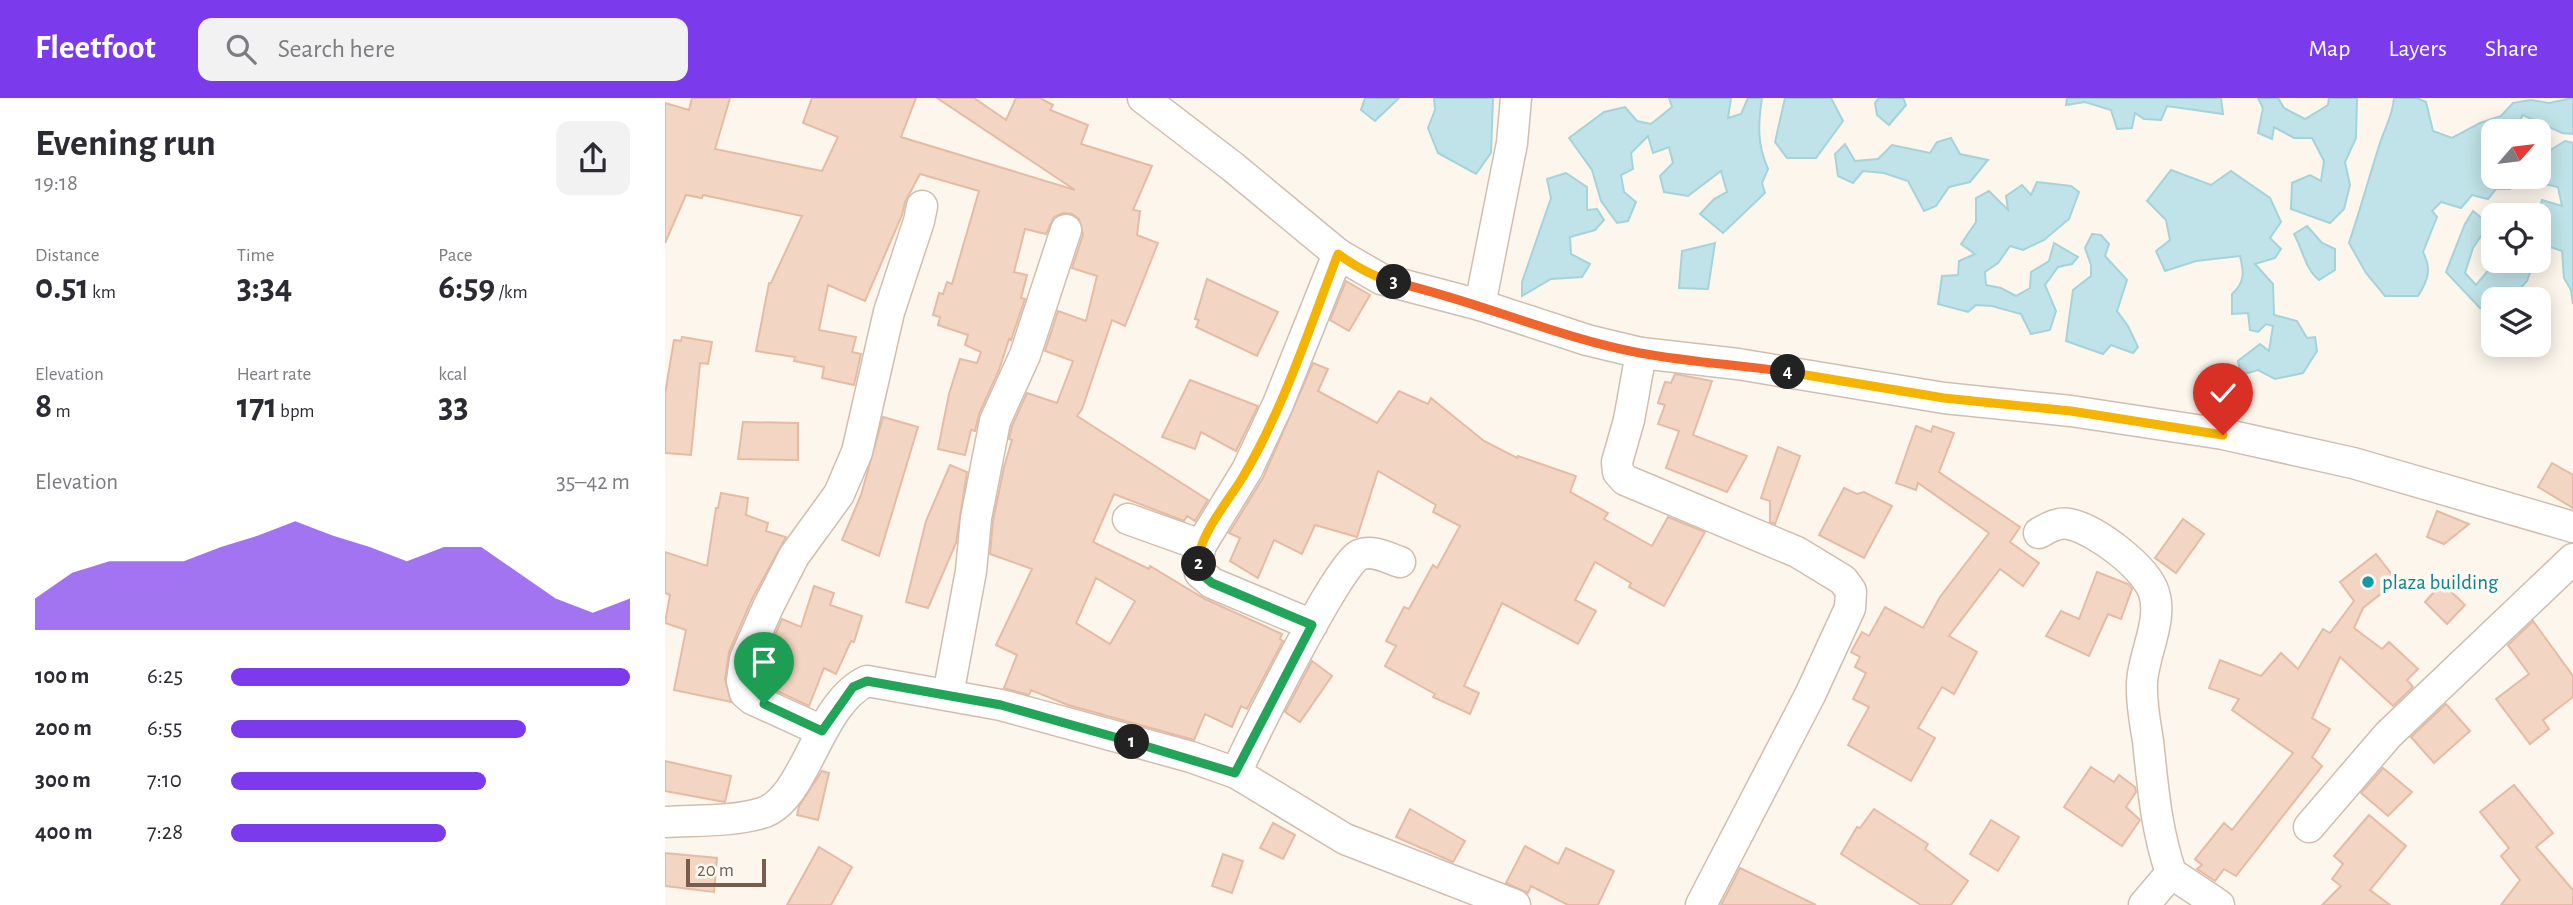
<!DOCTYPE html>
<html lang="en">
<head>
<meta charset="utf-8">
<style>
  body { margin:0; font-family:"Alegreya Sans",sans-serif; background:#f2f2f3; color:#2b2b33; height:100vh; display:flex; flex-direction:column; font-size:26px; white-space:nowrap }
  * { box-sizing:border-box; margin:0 }
  p { font-size:23px; color:#7c7c81 }
  .icon { flex:none; width:38px; height:38px; fill:none; stroke:currentColor; stroke-width:2; stroke-linecap:round; stroke-linejoin:round }
  .map { position:relative; flex:1; overflow:hidden }
  .side { display:flex; flex-direction:column; background:#fff; width:665px }
  .side>* { flex:none }
  .needle { width:46px; rotate:62deg }
  .controls { position:absolute; left:1816px; top:21px; display:grid; gap:14px }
  .controls a { display:grid; place-items:center; width:70px; height:70px; border-radius:14px; background:#fff; box-shadow:0 4px 18px #0003; font-size:35px }
  .scale { position:absolute; left:21px; bottom:18px; width:80px; box-sizing:border-box; padding-left:7px; border:4px solid #7a5c4d; border-top:0; font-size:19px; line-height:24px; white-space:nowrap; color:#7a5c4d; -webkit-text-stroke:5px #fffaf3; paint-order:stroke }
  .pin { position:absolute; display:grid; place-items:center; width:60px; height:60px; color:#fff; margin:-72px -30px; border-radius:50% 50% 50% 0; rotate:-45deg; box-shadow:0 0 7px #0007 }
  .pin .icon { rotate:45deg }
  .km { position:absolute; width:35px; height:35px; margin:-18px; border-radius:50%; background:#222; color:#fff; font-size:19px; line-height:35px; text-align:center }
  .round { display:grid; place-items:center; flex:none; width:74px; height:74px; border-radius:14px; background:#f2f2f3 }
  .overview { display:flex; align-items:center; justify-content:space-between; height:119px; padding:0 35px }
  h1 { font-size:38px; font-weight:600; line-height:52px }
  .figures { display:grid; grid-template-columns:repeat(3,1fr); gap:10px; height:119px; padding:7px 35px }
  .figures div { display:grid; align-content:center }
  .figures b { font-size:35px; font-weight:600 }
  .figures small { font-size:19px; font-weight:400 }
  .figures p { font-size:19px }
  .chart { height:196px; padding:14px 35px }
  .chart p { display:flex; justify-content:space-between }
  .chart svg { width:100%; height:126px; margin-top:7px; fill:#7c3aed; opacity:.7 }
  ul { padding:0 35px; list-style:none; font-size:23px }
  li { display:grid; grid-template-columns:112px 84px 1fr; align-items:center; height:52px }
  li i { height:18px; border-radius:9px; background:#7c3aed }
  header { display:flex; align-items:center; gap:42px; box-sizing:border-box; height:98px; padding:0 35px; background:#7c3aed; color:#fff }
  header strong { font-size:33px }
  nav { display:flex; gap:38px; margin-inline-start:auto; font-size:24px }
  .search { width:490px; height:63px; background:#f2f2f3; display:flex; align-items:center; gap:18px; box-sizing:border-box; padding:0 24px; border-radius:14px; color:#7c7c81; font-size:26px }
  main { display:flex; flex:1; min-height:0 }
  .map>svg:first-child { display:block }
</style>
</head>
<body>
<header>
<strong>Fleetfoot</strong>
<div class="search"><svg class="icon" aria-label="search" viewBox="0 0 24 24"><circle cx="10" cy="10" r="6"/><path d="M15 15l6 6"/></svg>Search here</div>
<nav><a>Map</a><a>Layers</a><a>Share</a></nav>
</header>
<main>
<section class="side">
<div class="overview"><div><h1>Evening run</h1><p>19:18</p></div><a class="round"><svg class="icon" aria-label="share" viewBox="0 0 24 24"><path d="M12 15V3M7 8l5-5 5 5M5 13v7h14v-7"/></svg></a></div>
<div class="figures">
<div><p>Distance</p><b>0.51<small> km</small></b></div>
<div><p>Time</p><b>3:34</b></div>
<div><p>Pace</p><b>6:59<small> /km</small></b></div>
</div>
<div class="figures">
<div><p>Elevation</p><b>8<small> m</small></b></div>
<div><p>Heart rate</p><b>171<small> bpm</small></b></div>
<div><p>kcal</p><b>33</b></div>
</div>
<div class="chart"><p><span>Elevation</span>35–42 m</p>
<svg viewBox="0 0 160 44" preserveAspectRatio="none"><path d="M0 44V33L10 24L20 20L30 20L40 20L50 15L60 11L70 6L80 11L90 15L100 20L110 15L120 15L130 24L140 33L150 38L160 33V44z"/></svg>
</div>
<ul>
<li><b>100 m</b>6:25<i style="width:100%"></i></li>
<li><b>200 m</b>6:55<i style="width:74%"></i></li>
<li><b>300 m</b>7:10<i style="width:64%"></i></li>
<li><b>400 m</b>7:28<i style="width:54%"></i></li>
</ul>
</section>
<div class="map">
<svg width="1908" height="807" viewBox="0 0 1908 807">
  <rect width="100%" height="100%" fill="#fdf6ec"/>
  <g fill="#bfe3e8" stroke="#a5d3da" stroke-width="2">
    <polygon points="700,0 734,0 710,23 696,12"/>
    <polygon points="769,0 828,0 826,55 811,76 773,55 763,30 770,12"/>
    <path d="M1004,0h62l-3,20 13,-4 7,-16h14c-4,26 -5,46 6,71l-6,14 3,10 -42,40 -23,-19 14,-15 13,-7 -6,-21 -33,25 -24,-4 -4,-16 13,-13 -4,-16 -16,6 -5,-17 -17,17 2,16 -12,6 3,17 12,10 -8,19 -11,2 -16,-22 -9,-31 -23,-32 35,-26 21,-5 12,14 14,3 21,-17z"/>
    <polygon points="1120,0 1166,0 1178,23 1151,60 1122,60 1110,44"/>
    <polygon points="1214,0 1238,0 1241,7 1224,27 1212,17 1210,5"/>
    <polygon points="1402,0 1556,0 1558,16 1502,8 1496,22 1479,21 1470,15 1467,30 1452,31 1446,12 1420,4 1401,7"/>
    <polygon points="1593,0 1613,0 1619,10 1640,21 1663,7 1664,0 1692,0 1691,40 1680,64 1685,87 1679,111 1665,125 1626,111 1627,85 1645,77 1656,83 1659,63 1647,40 1629,40 1609,29 1607,41 1593,35 1598,10"/>
    <path d="M1729,0h23l9,4 7,29 19,7 28,-15 21,-7 12,-13 18,-3 18,3 24,-5v36l-11,-1 -39,-18 -10,16h-13l-8,-5c-2,16 2,33 2,51h24l2,4 -10,8h-14l-8,10 -16,-4 -11,13 -20,-6 -9,9 5,6 -14,35c9,18 5,28 -5,44h-33l-19,-23 -17,-30c11,-33 20,-65 30,-97 5,-17 14,-30 15,-48z"/>
    <polygon points="1286,40 1295,56 1323,62 1305,84 1284,89 1271,108 1259,113 1243,83 1219,75 1198,73 1188,85 1173,78 1170,56 1180,46 1190,63 1213,61 1227,47 1265,55 1272,44"/>
    <polygon points="1900,43 1908,45 1908,206 1906,192 1899,180 1897,153 1877,146 1874,117 1843,117 1844,108 1861,116 1874,113 1877,102 1897,108 1893,89 1870,84 1869,79 1874,79 1874,59"/>
    <path d="M1506,72l40,15 20,-14 39,27 11,24 -11,16 11,11 -6,9 -20,6 18,20 1,31 23,6 10,17 8,-1 2,14 -14,22 -28,6 -17,-9 -17,5 -3,-14 22,-17 9,7 4,-25 -7,-2 -8,8 -8,-2 -2,-17 -16,1v-20c13,-11 12,-22 8,-38l-44,5 -31,10 -9,-20 14,-11 -4,-20 -19,-19z"/>
    <polygon points="901,75 922,89 922,112 932,111 939,122 930,132 905,139 906,156 925,166 917,179 886,181 857,198 857,184 886,100 882,81"/>
    <polygon points="1372,84 1406,88 1414,94 1404,121 1379,142 1358,152 1345,148 1333,165 1320,174 1321,187 1336,190 1351,198 1365,190 1366,174 1384,163 1389,145 1413,159 1407,166 1393,169 1380,187 1391,213 1385,232 1366,236 1356,216 1327,208 1311,207 1303,214 1273,206 1277,178 1293,177 1294,163 1310,156 1296,146 1311,124 1311,100 1324,93 1343,112 1341,98 1357,87 1366,97"/>
    <polygon points="1808,113 1824,126 1808,150 1800,175 1811,187 1831,163 1869,164 1862,183 1848,199 1829,201 1829,206 1815,210 1781,174 1800,126"/>
    <path d="M1642,128l15,17 13,6v21l-16,10c-14,-11 -16,-30 -25,-46z"/>
    <polygon points="1427,136 1436,137 1444,146 1440,158 1462,182 1452,213 1463,228 1473,249 1468,255 1446,247 1438,256 1401,243 1408,192 1426,178 1426,167 1420,150"/>
    <polygon points="1050,145 1043,191 1014,190 1017,153"/>
  </g>
  <g fill="#f3d5c3" stroke="#e6bba3" stroke-width="2" fill-rule="evenodd">
    <path d="M27,0h38l-15,51 107,22 16,-34 -35,-14 9,-25h104l-15,39 174,53 -138,-92h37l32,22 10,-22h24l13,7 -3,5 38,15 -7,19 71,22 -19,44 7,1 -3,24 21,8 -33,83 -13,-6 -30,89 -5,7 131,84 -13,21 -8,-5 -3,5 -70,-27 -21,48 56,27 1,-3 55,33 77,35 -2,5 3,2 -36,68 -6,-3 -9,21 -27,-13 -11,26 -126,-35 -37,-15 -2,5 -25,-7 13,-33 -21,-10 36,-76 -42,-15 3,-33 11,-54 8,-27 -3,-1 3,-13 15,-33 30,10 16,-42 -28,-10 13,-40 28,10 11,-45 -25,-8 11,-33 -4,-16 -7,-5 -9,-1 -9,4 -8,17 -21,-5 -11,43 13,3 -6,23 4,1 -14,41 -2,-1 -10,31 -20,44 -4,17 -4,-1 -6,25 -27,-6 11,-55 11,-35 17,4 4,-11 -16,-7 3,-10 -30,-10 2,-8 -7,-2 6,-22 4,1 4,-12 5,2 27,-93 -59,-17 -15,28 -3,13 -37,86 -37,-16 -9,45 37,7 -4,15 9,2 -7,31 -32,-7 2,-11 -30,-6 1,-4 -39,-6 13,-68h2l31,-67 -99,-21 -1,3 -16,-3 -21,48v-140l24,7zM431,480l39,23 -25,43 -34,-21z"/>
    <polygon points="542,181 613,214 592,258 531,229 534,222 530,221"/>
    <polygon points="681,183 705,197 684,233 665,222"/>
    <polygon points="17,239 47,244 43,266 35,265 26,357 0,355 0,296 9,242 16,243"/>
    <polygon points="648,265 663,271 653,293 712,325 734,293 763,306 766,300 819,343 852,360 853,358 911,378 905,394 943,415 939,421 987,448 1003,419 1040,434 999,508 964,489 966,485 930,464 910,502 931,513 913,546 837,505 799,588 814,595 805,616 768,599 770,596 720,568 731,548 721,543 739,509 744,511 768,467 772,470 795,428 768,414 771,407 713,373 692,439 650,427 637,456 609,442 593,480 565,463 575,440 564,435 598,380"/>
    <polygon points="1010,276 1047,283 1028,337 1082,358 1062,394 1001,370 1014,333 993,326 1000,307 993,305 1000,284 1006,285"/>
    <polygon points="525,282 593,308 571,353 536,334 530,351 497,339"/>
    <polygon points="218,319 253,329 214,458 177,442 196,397"/>
    <polygon points="78,324 133,325 133,362 73,361"/>
    <polygon points="1251,328 1266,334 1268,328 1289,335 1274,374 1355,429 1345,444 1374,465 1358,488 1335,471 1284,538 1312,554 1289,596 1277,589 1253,630 1270,640 1246,683 1183,647 1204,609 1188,601 1201,575 1190,569 1195,559 1186,554 1197,534 1204,538 1220,509 1258,530 1275,499 1324,435 1253,385 1251,392 1231,385"/>
    <polygon points="1113,349 1135,358 1110,426 1105,424 1105,403 1096,400"/>
    <polygon points="1887,365 1908,377 1908,410 1873,389"/>
    <polygon points="285,367 302,374 291,445 263,510 241,504 261,423"/>
    <polygon points="1179,390 1192,396 1199,394 1227,408 1199,460 1154,437"/>
    <polygon points="56,395 83,400 81,417 103,425 101,433 121,439 87,501 64,554 60,581 66,604 9,592 21,532 0,525 5,497 0,495 0,454 42,468 51,410 53,410"/>
    <polygon points="1772,413 1804,426 1779,446 1762,439"/>
    <polygon points="1518,421 1539,436 1511,475 1490,460"/>
    <polygon points="1711,456 1732,483 1698,510 1689,530 1717,551 1724,544 1753,571 1742,582 1748,589 1728,608 1675,559 1647,620 1665,631 1647,659 1657,668 1571,778 1559,771 1550,783 1532,771 1537,767 1530,761 1559,725 1567,732 1628,655 1567,612 1574,601 1544,590 1555,562 1596,578 1616,555 1633,571 1658,531 1665,535 1689,503 1675,484"/>
    <polygon points="1432,474 1463,486 1467,491 1456,521 1443,516 1424,558 1381,538 1396,513 1414,521"/>
    <polygon points="1777,485 1800,507 1782,526 1760,504"/>
    <polygon points="149,488 169,495 165,507 197,518 189,544 186,543 171,576 159,570 144,608 97,586 95,582 97,566 117,521 136,529"/>
    <polygon points="1868,523 1908,578 1908,599 1878,622 1884,631 1865,646 1831,601 1864,576 1843,547"/>
    <polygon points="647,563 667,578 635,624 620,614"/>
    <polygon points="1781,606 1805,633 1769,665 1746,639"/>
    <polygon points="0,663 66,678 60,704 0,693"/>
    <polygon points="1426,669 1449,684 1454,677 1470,689 1471,694 1461,709 1475,722 1457,748 1399,709"/>
    <polygon points="1718,670 1747,694 1723,718 1696,695"/>
    <polygon points="157,673 164,675 153,722 132,717 134,708"/>
    <polygon points="1849,687 1888,735 1871,749 1908,792 1908,807 1836,807 1855,782 1836,758 1844,750 1815,714"/>
    <polygon points="745,711 800,743 788,764 731,739"/>
    <polygon points="1209,711 1263,746 1260,751 1303,783 1286,807 1256,807 1176,756 1192,729 1195,730"/>
    <polygon points="1704,717 1741,748 1705,792 1725,807 1657,807 1676,788 1667,781 1678,766 1669,758"/>
    <polygon points="1326,722 1354,739 1333,773 1305,756"/>
    <polygon points="608,725 630,737 618,761 595,750"/>
    <polygon points="860,748 893,766 901,750 949,773 933,807 903,807 866,788 863,795 841,785"/>
    <polygon points="154,749 187,769 166,807 122,807"/>
    <polygon points="0,755 52,760 49,794 0,788"/>
    <polygon points="558,756 578,763 567,795 547,788"/>
    <polygon points="1075,770 1151,807 1056,807"/>
  </g>
  <g fill="none" stroke-linecap="round" stroke-linejoin="round">
    <g stroke="#d1beb0" stroke-width="33">
      <g id="minor">
        <polyline points="478,0 568,69 673,156 716,181 815,207 922,242 976,255 1073,266 1279,300 1406,313 1558,336 1688,365 1908,429"/>
        <polyline points="815,207 847,45 851,0"/>
        <polyline points="976,255 964,322 952,364 953,374 960,382 1132,454 1178,482 1186,493 1185,510 1145,597 1036,807"/>
        <polyline points="463,421 536,447 582,372 613,306 673,156"/>
        <path d="M1374,435c9,-5 18,-11 30,-9 26,5 77,43 85,69 9,28 -11,62 -12,90 -1,20 3,39 6,58 5,46 8,88 23,132"/>
        <polyline points="536,447 533,459 535,475 547,485 647,527"/>
        <polyline points="283,597 306,473 311,420 330,323 360,257 401,132"/>
        <polyline points="157,633 87,601 80,595 77,583 80,561 103,509 129,458 174,396 192,354 224,214 254,123 257,108"/>
        <path d="M571,675c14,-31 102,-209 123,-218 14,-6 29,3 41,7"/>
        <path d="M0,724c31,-2 67,0 97,-9 44,-13 55,-109 105,-132l134,24 190,52 45,16 109,66 170,66"/>
        <polyline points="1644,729 1723,637 1908,461"/>
        <polyline points="1479,807 1506,775 1554,807"/>
      </g>
    </g>
    <use href="#minor" stroke="#fff" stroke-width="30"/>
  </g>
  <g fill="none" stroke-linecap="round" stroke-linejoin="round">
    <g stroke="#fff" stroke-width="14">
      <polyline id="split-1" points="99,606 157,633 188,589 202,583 336,607 467,644"/>
    </g>
    <g stroke="#fff" stroke-width="14">
      <polyline id="split-2" points="467,644 570,675 647,527 547,485 535,475 534,466"/>
    </g>
    <g stroke="#fff" stroke-width="14">
      <path id="split-3" d="M534,466c-4,-23 29,-63 42,-84 42,-69 68,-151 97,-226 17,12 35,23 56,28"/>
    </g>
    <g stroke="#fff" stroke-width="14">
      <path id="split-4" d="M729,184c83,19 162,55 246,71 49,9 99,12 148,19"/>
    </g>
    <g stroke="#fff" stroke-width="14">
      <polyline id="split-5" points="1123,274 1279,300 1406,313 1558,337"/>
    </g>
    <use href="#split-1" stroke="#22a559" stroke-width="9"/>
    <use href="#split-2" stroke="#22a559" stroke-width="9"/>
    <use href="#split-3" stroke="#f5b400" stroke-width="9"/>
    <use href="#split-4" stroke="#f0652b" stroke-width="9"/>
    <use href="#split-5" stroke="#f5b400" stroke-width="9"/>
  </g>
  <circle fill="#0f9aa8" stroke="#fffaf3" stroke-width="2.5" cx="1703" cy="484" r="7"/>
  <g text-anchor="middle" stroke-width="7" stroke-linejoin="round" paint-order="stroke">
    <g font-size="21" fill="#0d838f" stroke="#fffaf3" text-anchor="start">
      <text x="1717" y="491">plaza building</text>
    </g>
  </g>
</svg>
<div class="controls">
<a><svg class="needle" viewBox="-14 -14 28 28"><path d="M0-13l5 13h-10z" fill="#e53935"/><path d="M0 13l5-13h-10z" fill="#7c7c81"/></svg></a>
<a><svg class="icon" aria-label="locate" viewBox="0 0 24 24"><circle cx="12" cy="12" r="6"/><path d="M12 2v4M12 18v4M2 12h4M18 12h4"/></svg></a>
<a><svg class="icon" aria-label="layers" viewBox="0 0 24 24"><path d="M12 4l9 5-9 5-9-5zM3 14l9 5 9-5"/></svg></a>
</div>
<div class="scale">20 m</div>
<div class="pin" style="left:99px;top:606px;background:#1e9e55"><svg class="icon" aria-label="arrive" viewBox="0 0 24 24"><path d="M6 21V4h12l-3 4 3 4H6"/></svg></div>
<div class="pin" style="left:1558px;top:337px;background:#d93025"><svg class="icon" aria-label="check" viewBox="0 0 24 24"><path d="M5 12l5 5 9-10"/></svg></div>
<b class="km" style="left:467px;top:644px">1</b>
<b class="km" style="left:534px;top:466px">2</b>
<b class="km" style="left:729px;top:184px">3</b>
<b class="km" style="left:1123px;top:274px">4</b>
</div>
</main>
</body>
</html>
